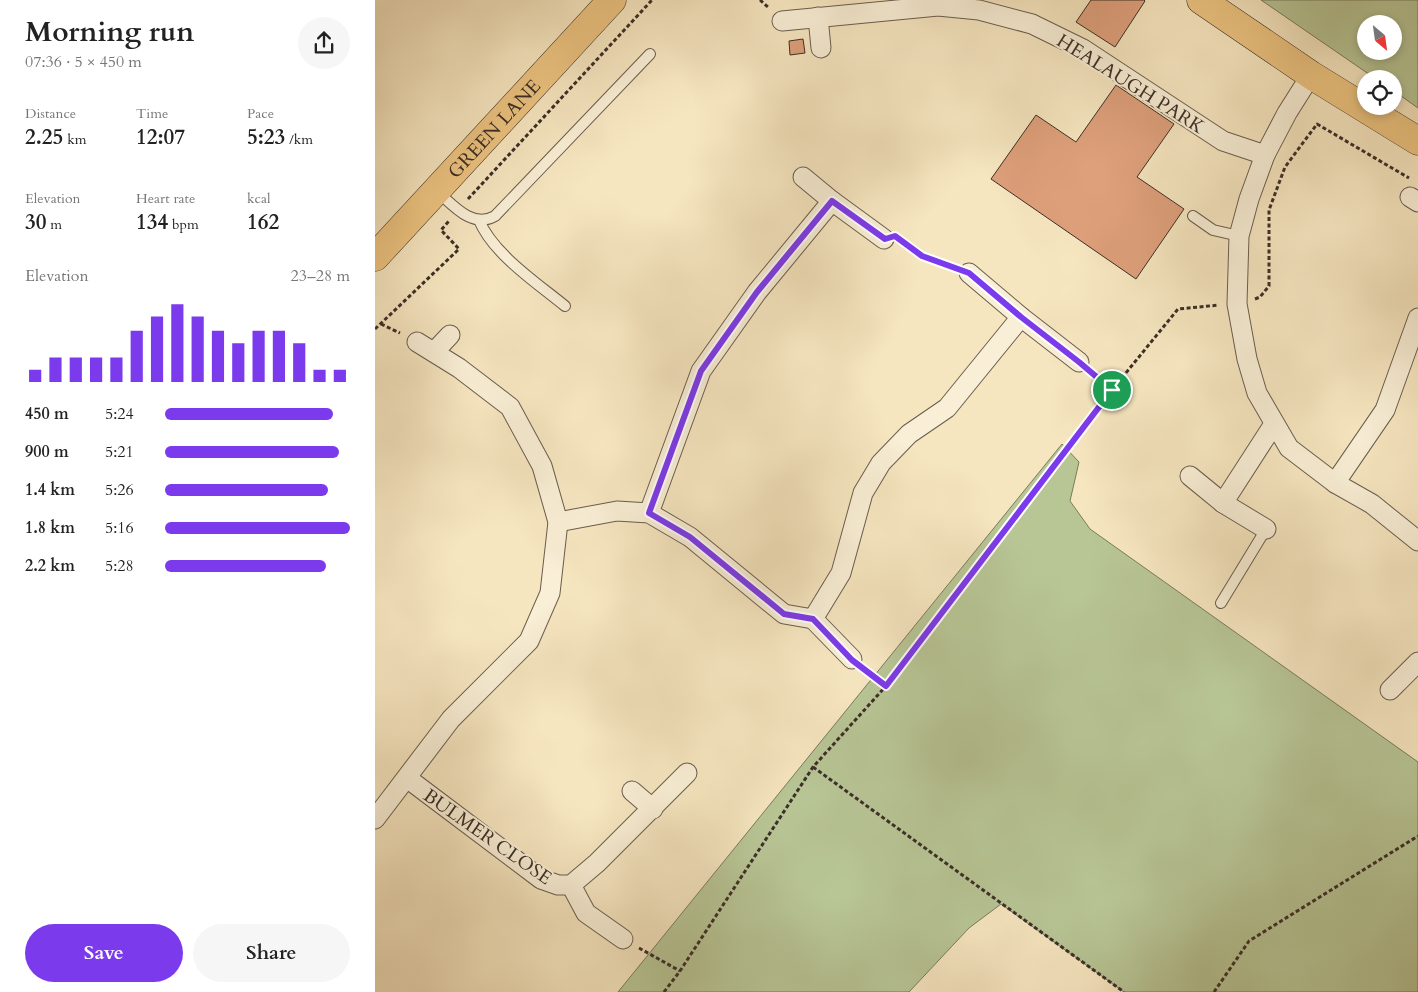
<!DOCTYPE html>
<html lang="en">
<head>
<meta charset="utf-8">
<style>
  body { margin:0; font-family:Cardo,serif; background:#f6f6f6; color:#222; height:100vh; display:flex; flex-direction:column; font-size:19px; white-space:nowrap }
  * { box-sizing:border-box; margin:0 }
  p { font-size:16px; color:#767676 }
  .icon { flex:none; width:28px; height:28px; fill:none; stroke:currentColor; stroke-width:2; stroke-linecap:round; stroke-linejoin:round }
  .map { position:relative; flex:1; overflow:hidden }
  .side { display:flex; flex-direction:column; background:#fff; width:375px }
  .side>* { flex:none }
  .needle { width:32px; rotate:151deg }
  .buttons { position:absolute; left:982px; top:15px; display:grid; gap:10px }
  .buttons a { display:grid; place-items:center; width:45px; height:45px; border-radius:50%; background:#fff; box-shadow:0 2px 8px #0003; font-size:25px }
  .pin { position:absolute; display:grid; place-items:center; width:42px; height:42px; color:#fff; margin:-21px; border:2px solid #fff; border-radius:50%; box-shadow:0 1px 5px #0007 }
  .round { display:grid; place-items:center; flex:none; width:52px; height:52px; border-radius:26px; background:#f6f6f6 }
  .summary { display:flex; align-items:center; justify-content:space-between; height:85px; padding:0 25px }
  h1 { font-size:28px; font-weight:600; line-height:38px }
  .figures { display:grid; grid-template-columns:repeat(3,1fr); gap:8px; height:85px; padding:5px 25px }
  .figures div { display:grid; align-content:center }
  .figures b { font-size:21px; font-weight:600 }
  .figures small { font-size:14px; font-weight:400 }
  .figures p { font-size:14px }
  .chart { height:140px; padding:10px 25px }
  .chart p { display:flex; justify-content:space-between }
  .chart svg { width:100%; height:90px; margin-top:5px; stroke:#7c3aed; stroke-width:6 }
  .button { display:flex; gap:10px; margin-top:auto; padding:10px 25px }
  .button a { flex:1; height:58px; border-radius:30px; background:#7c3aed; color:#fff; font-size:20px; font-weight:600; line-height:58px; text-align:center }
  .button a+a { background:#f6f6f6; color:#222 }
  ul { padding:0 25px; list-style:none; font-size:16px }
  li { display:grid; grid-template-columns:80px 60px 1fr; align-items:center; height:38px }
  li i { height:12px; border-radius:6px; background:#7c3aed }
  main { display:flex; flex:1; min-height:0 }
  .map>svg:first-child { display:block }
</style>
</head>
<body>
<main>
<section class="side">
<div class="summary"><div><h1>Morning run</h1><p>07:36 · 5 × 450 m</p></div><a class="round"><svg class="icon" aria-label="share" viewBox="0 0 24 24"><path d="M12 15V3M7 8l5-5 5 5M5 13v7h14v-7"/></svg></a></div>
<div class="figures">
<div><p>Distance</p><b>2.25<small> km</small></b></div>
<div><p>Time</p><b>12:07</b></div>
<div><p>Pace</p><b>5:23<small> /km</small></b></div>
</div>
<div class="figures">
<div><p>Elevation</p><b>30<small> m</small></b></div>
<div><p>Heart rate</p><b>134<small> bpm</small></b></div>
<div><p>kcal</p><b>162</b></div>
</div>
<div class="chart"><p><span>Elevation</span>23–28 m</p>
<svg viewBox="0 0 160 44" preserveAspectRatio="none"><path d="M5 44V38M15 44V32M25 44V32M35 44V32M45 44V32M55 44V19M65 44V12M75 44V6M85 44V12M95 44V19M105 44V25M115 44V19M125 44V19M135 44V25M145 44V38M155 44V38"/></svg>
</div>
<ul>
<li><b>450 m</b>5:24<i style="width:91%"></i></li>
<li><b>900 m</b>5:21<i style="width:94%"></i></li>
<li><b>1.4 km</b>5:26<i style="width:88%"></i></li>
<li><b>1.8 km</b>5:16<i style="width:100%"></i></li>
<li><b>2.2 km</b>5:28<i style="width:87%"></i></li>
</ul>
<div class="button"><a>Save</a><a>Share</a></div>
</section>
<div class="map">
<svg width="1043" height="992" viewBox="0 0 1043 992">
  <rect width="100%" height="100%" fill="#f6e6c0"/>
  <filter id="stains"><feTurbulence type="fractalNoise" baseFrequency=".004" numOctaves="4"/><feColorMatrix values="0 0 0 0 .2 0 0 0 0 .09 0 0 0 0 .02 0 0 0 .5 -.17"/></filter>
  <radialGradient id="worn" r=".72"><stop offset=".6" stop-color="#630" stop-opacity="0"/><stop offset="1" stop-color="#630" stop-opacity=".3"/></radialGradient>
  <g fill="#b8c696" stroke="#7a7a5f" fill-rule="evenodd">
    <path d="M886,0h157v108l-24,-17v-12h-18zM991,24h28v27h-28z"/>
    <polygon points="687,444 704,462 695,501 715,529 1043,762 1043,992 749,992 626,904 594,928 534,992 243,992"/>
  </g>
  <g fill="#dea07b" stroke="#3b2f28">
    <polygon points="716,0 769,0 770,1 740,47 701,22"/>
    <polygon points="428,39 430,53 415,55 414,41"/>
    <polygon points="741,85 799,124 762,177 809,209 761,279 616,179 661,115 701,142"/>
  </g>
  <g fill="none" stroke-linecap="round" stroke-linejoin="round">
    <g stroke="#6a5d4e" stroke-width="12">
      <g id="service">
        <path d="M62,191c16,14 35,38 58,25l155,-162"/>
        <polyline points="818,216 838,230 864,236"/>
        <path d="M104,220c14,34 58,63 86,86"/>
        <polyline points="846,603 891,529"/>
      </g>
    </g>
    <g stroke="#6a5d4e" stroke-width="21">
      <g id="minor">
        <polyline points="443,17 446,48"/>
        <polyline points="407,21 563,6 604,10 657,24 708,49 848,141 890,155"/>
        <polyline points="936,75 912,113 890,155 874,199 864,236 862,304 872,359 882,393 914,448 960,483 997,504 1043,541"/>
        <polyline points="428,177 457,201 509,239"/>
        <polyline points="1035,197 1043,202"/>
        <polyline points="594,273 646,317 704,362"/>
        <polyline points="59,352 75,335"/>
        <polyline points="815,476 848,503 891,529"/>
        <polyline points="960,483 1010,410 1043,318"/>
        <polyline points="848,503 899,424"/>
        <polyline points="274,513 326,371 382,292 457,201"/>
        <polyline points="183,522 242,511 274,513 315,537 409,614 438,619 466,573 488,493 506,463 534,434 572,408 646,317"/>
        <polyline points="438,619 477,659"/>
        <polyline points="1015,690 1043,662"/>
        <polyline points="32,778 166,879 183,885 196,885 222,863 312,773"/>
        <polyline points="257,791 278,809"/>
        <polyline points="0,819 76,719 154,641 175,593 183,522 167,466 135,407 84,368 42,342"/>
        <polyline points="196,885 211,913 248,939"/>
      </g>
    </g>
    <g stroke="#3b2f28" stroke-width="29">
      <g id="primary">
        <polyline points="826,0 936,75 1043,141"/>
        <path id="s1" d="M0,257l237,-257"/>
      </g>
    </g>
    <g stroke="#3b2f28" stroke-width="3" stroke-dasharray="4 2.5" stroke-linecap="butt">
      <polyline points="385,0 394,8"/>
      <polyline points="93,199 277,0"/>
      <polyline points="527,242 547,256 577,267"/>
      <polyline points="880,299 885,297 894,286 894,210 910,167 942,124 1034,178"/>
      <polyline points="6,324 25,333"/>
      <polyline points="0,329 84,249 66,230 74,221"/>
      <polyline points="718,374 737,390"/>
      <polyline points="492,671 511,686"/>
      <polyline points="438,767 749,992"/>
      <polyline points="264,948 305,971"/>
      <polyline points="289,992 305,971 438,767 511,686 737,390 803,309 844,305"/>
      <polyline points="839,992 874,941 1043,836"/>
    </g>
    <use href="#service" stroke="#f9efd6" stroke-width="10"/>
    <use href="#minor" stroke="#f9efd6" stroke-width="19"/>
    <use href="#primary" stroke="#ebc380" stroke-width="28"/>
  </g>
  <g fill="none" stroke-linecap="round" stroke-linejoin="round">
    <g stroke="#fff" stroke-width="10">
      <polygon id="route" points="457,201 510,239 520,236 547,256 594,273 646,317 704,362 737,390 511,686 477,660 438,619 409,614 315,537 274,513 326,371 382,292"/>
    </g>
    <use href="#route" stroke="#7c3aed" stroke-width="6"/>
  </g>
  <g text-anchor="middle" stroke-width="4" stroke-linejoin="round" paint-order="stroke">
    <g font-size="19" fill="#3b2f28" stroke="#f9efd6">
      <text transform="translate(756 83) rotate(32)" y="7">HEALAUGH PARK</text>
      <text dy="7" stroke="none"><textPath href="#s1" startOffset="175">GREEN LANE</textPath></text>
      <text transform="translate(113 836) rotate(35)" y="7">BULMER CLOSE</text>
    </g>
  </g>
  <rect width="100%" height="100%" filter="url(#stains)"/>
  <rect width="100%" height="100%" fill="url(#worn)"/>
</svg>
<div class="buttons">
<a><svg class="needle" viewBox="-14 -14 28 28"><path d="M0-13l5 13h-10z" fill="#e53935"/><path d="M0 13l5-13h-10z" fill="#767676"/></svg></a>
<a><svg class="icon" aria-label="locate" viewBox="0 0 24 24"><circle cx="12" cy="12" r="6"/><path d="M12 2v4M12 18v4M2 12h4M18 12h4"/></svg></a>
</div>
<div class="pin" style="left:737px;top:390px;background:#1e9e55"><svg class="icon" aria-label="arrive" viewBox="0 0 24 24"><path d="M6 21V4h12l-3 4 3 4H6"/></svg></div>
</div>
</main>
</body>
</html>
